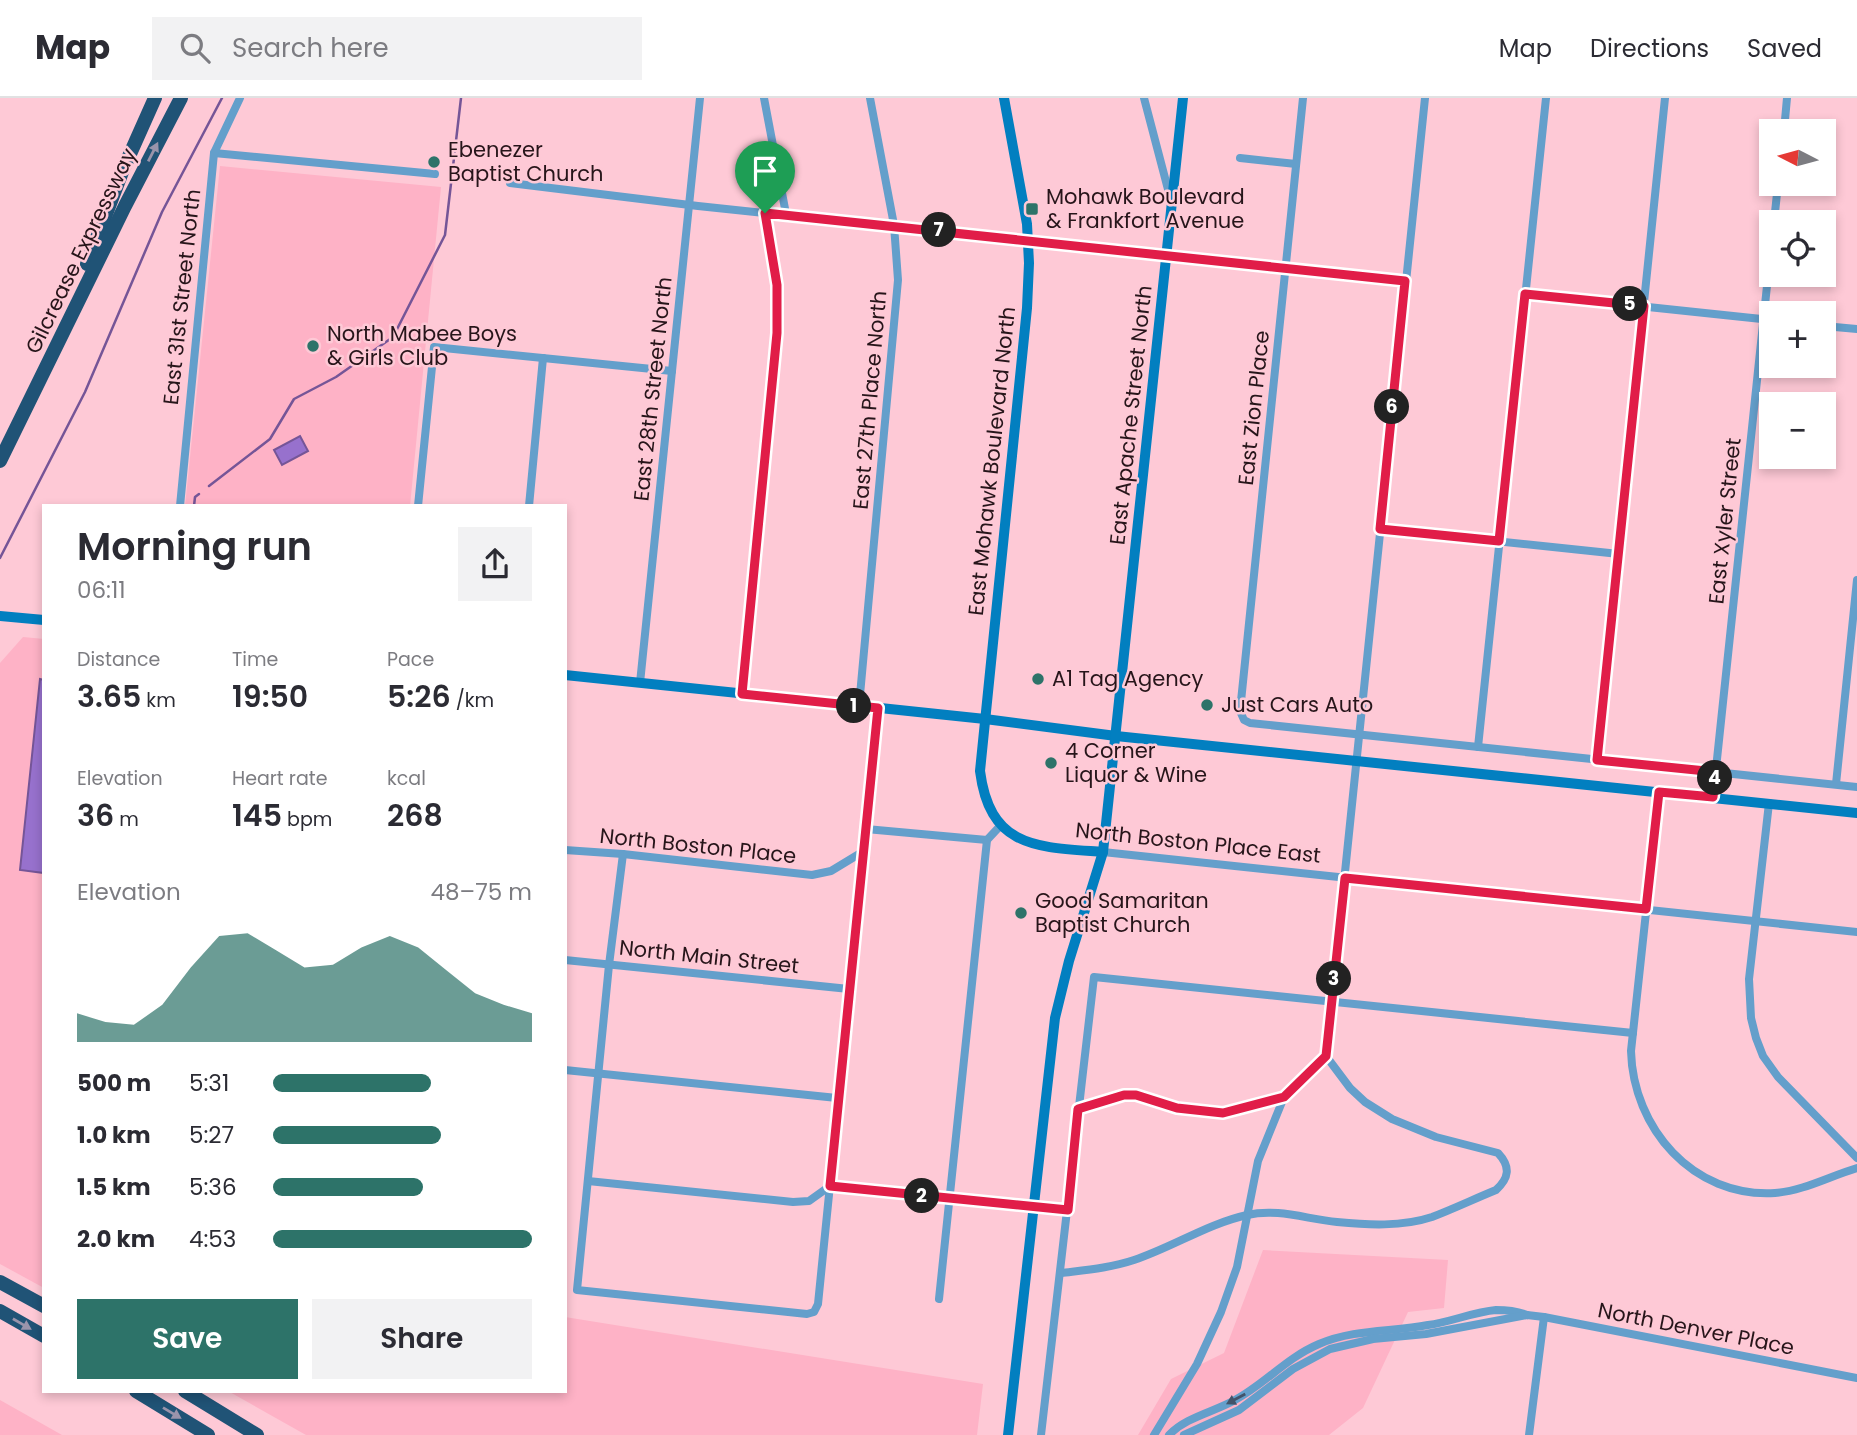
<!DOCTYPE html>
<html lang="en">
<head>
<meta charset="utf-8">
<style>
  body { margin:0; font-family:Poppins,sans-serif; background:#f2f2f3; color:#2b2b33; height:100vh; display:flex; flex-direction:column; font-size:26px; white-space:nowrap }
  * { box-sizing:border-box; margin:0 }
  p { font-size:23px; color:#7c7c81 }
  .icon { flex:none; width:38px; height:38px; fill:none; stroke:currentColor; stroke-width:2; stroke-linecap:round; stroke-linejoin:round }
  .map { position:relative; flex:1; overflow:hidden }
  .sheet { position:absolute; left:42px; top:406px; width:525px; height:889px; display:flex; flex-direction:column; background:#fff; border-radius:0px; box-shadow:0 4px 10px #0003 }
  .sheet>* { flex:none }
  .needle { width:46px; rotate:276deg }
  .controls { position:absolute; left:1759px; top:21px; display:grid; gap:14px }
  .controls a { display:grid; place-items:center; width:77px; height:77px; border-radius:0px; background:#fff; box-shadow:0 4px 10px #0003; font-size:35px }
  .pin { position:absolute; display:grid; place-items:center; width:60px; height:60px; color:#fff; margin:-72px -30px; border-radius:50% 50% 50% 0; rotate:-45deg; box-shadow:0 0 7px #0007 }
  .pin .icon { rotate:45deg }
  .km { position:absolute; width:35px; height:35px; margin:-18px; border-radius:50%; background:#222; color:#fff; font-size:19px; line-height:35px; text-align:center }
  .round { display:grid; place-items:center; flex:none; width:74px; height:74px; border-radius:0px; background:#f2f2f3 }
  .overview { display:flex; align-items:center; justify-content:space-between; height:119px; padding:0 35px }
  h1 { font-size:38px; font-weight:600; line-height:52px }
  .stats { display:grid; grid-template-columns:repeat(3,1fr); gap:10px; height:119px; padding:7px 35px }
  .stats div { display:grid; align-content:center }
  .stats b { font-size:30px; font-weight:600 }
  .stats small { font-size:19px; font-weight:400 }
  .stats p { font-size:19px }
  .chart { height:196px; padding:14px 35px }
  .chart p { display:flex; justify-content:space-between }
  .chart svg { width:100%; height:126px; margin-top:7px; fill:#2d7369; opacity:.7 }
  .button { display:flex; gap:14px; margin-top:auto; padding:14px 35px }
  .button a { flex:1; height:80px; border-radius:0px; background:#2d7369; color:#fff; font-size:28px; font-weight:600; line-height:80px; text-align:center }
  .button a+a { background:#f2f2f3; color:#2b2b33 }
  ul { padding:0 35px; list-style:none; font-size:23px }
  li { display:grid; grid-template-columns:112px 84px 1fr; align-items:center; height:52px }
  li i { height:18px; border-radius:9px; background:#2d7369 }
  header { display:flex; align-items:center; gap:42px; box-sizing:border-box; height:98px; padding:0 35px; background:#fff; border-bottom:2px solid #e1e1e2 }
  header strong { font-size:33px }
  nav { display:flex; gap:38px; margin-inline-start:auto; font-size:24px }
  .search { width:490px; height:63px; background:#f2f2f3; display:flex; align-items:center; gap:18px; box-sizing:border-box; padding:0 24px; border-radius:0px; color:#7c7c81; font-size:26px }
  .map>svg:first-child { display:block }
</style>
</head>
<body>
<header>
<strong>Map</strong>
<div class="search"><svg class="icon" aria-label="search" viewBox="0 0 24 24"><circle cx="10" cy="10" r="6"/><path d="M15 15l6 6"/></svg>Search here</div>
<nav><a>Map</a><a>Directions</a><a>Saved</a></nav>
</header>
<div class="map">
<svg width="1857" height="1337" viewBox="0 0 1857 1337">
  <rect width="100%" height="100%" fill="#fec9d6"/>
  <g fill="#feb2c6">
    <polygon points="220,68 441,89 410,408 185,408"/>
    <polygon points="23,539 44,541 44,1190 0,1166 0,565"/>
    <polygon points="1263,1152 1448,1162 1444,1210 1408,1214 1363,1310 1329,1337 1138,1337 1171,1281 1224,1255"/>
    <polygon points="565,1219 983,1286 977,1337 306,1337 228,1293 565,1293"/>
    <polygon points="0,1302 62,1337 0,1337"/>
  </g>
  <g fill="#9771cd" stroke="#755597" stroke-width="2">
    <polygon points="300,338 308,353 282,367 274,352"/>
    <polygon points="40,581 44,582 44,775 20,772"/>
  </g>
  <g fill="none" stroke-linecap="round" stroke-linejoin="round">
    <g stroke="#755597" stroke-width="2.5">
      <polyline points="209,388 270,341 294,301 336,279 393,239 445,137 461,0"/>
      <polyline points="194,408 195,399 199,396"/>
      <polyline points="0,460 85,294 162,114 222,0"/>
    </g>
    <g stroke="#649fcb" stroke-width="8">
      <polyline points="764,0 786,116"/>
      <polyline points="1144,0 1170,99"/>
      <polyline points="1303,0 1240,613 1244,622 1250,625 1857,689"/>
      <polyline points="1784,33 1787,0"/>
      <polyline points="214,55 435,76"/>
      <polyline points="1240,60 1296,66"/>
      <polyline points="510,85 698,108 1405,183"/>
      <polyline points="1774,124 1778,86"/>
      <polyline points="1525,196 1771,222"/>
      <polyline points="1824,228 1857,231"/>
      <polyline points="180,408 214,55 240,0"/>
      <polyline points="418,408 434,249 672,273"/>
      <polyline points="529,408 543,260"/>
      <polyline points="1380,431 1619,456"/>
      <polyline points="640,585 700,0"/>
      <polyline points="742,596 777,235 777,187 765,115"/>
      <polyline points="859,608 898,182 894,127 870,0"/>
      <polyline points="1478,649 1546,0"/>
      <polyline points="1597,661 1665,0"/>
      <polyline points="1836,686 1857,482"/>
      <path d="M1659,694l-28,259c2,77 62,147 144,142 28,-2 55,-17 82,-25"/>
      <polyline points="1713,699 1771,150"/>
      <polyline points="1769,705 1749,881 1751,920 1756,940 1763,958 1778,979 1857,1060"/>
      <polyline points="866,731 987,742"/>
      <polyline points="565,752 623,756 812,777 831,773 864,753"/>
      <polyline points="1103,754 1857,834"/>
      <polyline points="623,756 609,867 577,1192 807,1216 814,1214 818,1206 878,610"/>
      <polyline points="565,862 849,891"/>
      <polyline points="1326,958 1425,0"/>
      <polyline points="565,972 837,1000"/>
      <polyline points="1078,1011 1124,997 1136,997 1177,1010 1201,1014 1223,1015 1240,1012 1284,999 1326,958"/>
      <polyline points="588,1083 793,1104 809,1103 830,1088 1068,1112"/>
      <path d="M1061,1175c24,-3 49,-5 73,-13 39,-13 73,-36 113,-45 31,-7 59,4 90,7 30,3 65,5 95,-5 21,-8 42,-18 64,-27 13,-12 15,-23 2,-37l-62,-16 -44,-18 -27,-17 -15,-14 -24,-32"/>
      <polyline points="939,1201 987,742 1001,727"/>
      <polyline points="1041,1337 1094,879 1633,935"/>
      <polyline points="1154,1337 1197,1266 1221,1214 1237,1169 1258,1063 1284,999"/>
      <path d="M1169,1337c17,-18 45,-23 66,-35 30,-16 51,-42 84,-56 35,-15 72,-12 109,-19 23,-3 45,-13 68,-15 11,0 21,1 31,5"/>
      <polyline points="1184,1337 1239,1312 1293,1271 1330,1251 1373,1241 1426,1236 1527,1217 1544,1219 1857,1280"/>
      <polyline points="1529,1337 1544,1219"/>
    </g>
    <g stroke="#027fc0" stroke-width="10">
      <path d="M1004,0l23,126 2,39 -2,45 -47,463c10,78 58,76 123,81"/>
      <polyline points="0,518 44,522"/>
      <polyline points="565,577 985,621 1116,638 1857,715"/>
      <polyline points="1008,1337 1055,920 1069,863 1103,754 1183,0"/>
    </g>
    <g stroke="#205376" stroke-width="14">
      <polyline points="87,166 122,74 155,0"/>
      <polyline points="0,363 125,108 181,0"/>
      <polyline points="0,1184 44,1208"/>
      <polyline points="0,1213 44,1238"/>
      <polyline points="136,1293 208,1337"/>
      <polyline points="185,1293 257,1337"/>
    </g>
  </g>
  <defs><path id="oneway-solid" d="M-6-.8H1V-3.2L6.5 0L1 3.2V.8H-6Z" transform="scale(1.75)"/></defs>
  <g fill="#9a94ab">
    <use href="#oneway-solid" transform="translate(153 54) rotate(-63)"/>
    <use href="#oneway-solid" transform="translate(22 1226) rotate(30)"/>
    <use href="#oneway-solid" transform="translate(172 1315) rotate(31)"/>
  </g>
  <use fill="#42536a" href="#oneway-solid" transform="translate(1236 1301) rotate(152)"/>
  <g fill="none" stroke-linecap="round" stroke-linejoin="round">
    <g stroke="#fff" stroke-width="14">
      <polygon id="route" points="765,115 1405,183 1380,431 1499,443 1525,196 1644,208 1597,662 1716,674 1713,699 1659,694 1646,811 1345,780 1326,958 1284,999 1223,1015 1177,1010 1136,997 1124,997 1078,1011 1068,1112 830,1088 878,610 742,596 777,235 777,187"/>
    </g>
    <use href="#route" stroke="#e11d48" stroke-width="9"/>
  </g>
  <g fill="#2d7369" stroke="#fec9d6" stroke-width="2.5">
    <circle cx="434" cy="64" r="7"/>
    <rect x="1025" y="104" width="14" height="14" rx="3.5"/>
    <circle cx="313" cy="248" r="7"/>
    <circle cx="1038" cy="581" r="7"/>
    <circle cx="1207" cy="607" r="7"/>
    <circle cx="1051" cy="665" r="7"/>
    <circle cx="1021" cy="815" r="7"/>
  </g>
  <g text-anchor="middle" stroke-width="5" stroke-linejoin="round" paint-order="stroke">
    <g font-size="21" fill="#27151a" stroke="#fec9d6" text-anchor="start">
      <text x="448" y="59">Ebenezer<tspan x="448" dy="24">Baptist Church</tspan></text>
      <text x="1046" y="106">Mohawk Boulevard<tspan x="1046" dy="24">&amp; Frankfort Avenue</tspan></text>
      <text x="327" y="243">North Mabee Boys<tspan x="327" dy="24">&amp; Girls Club</tspan></text>
      <text x="1052" y="588">A1 Tag Agency</text>
      <text x="1221" y="614">Just Cars Auto</text>
      <text x="1065" y="660">4 Corner<tspan x="1065" dy="24">Liquor &amp; Wine</tspan></text>
      <text x="1035" y="810">Good Samaritan<tspan x="1035" dy="24">Baptist Church</tspan></text>
    </g>
    <g font-size="21" fill="#27151a" stroke="#fec9d6">
      <text transform="translate(81 153) rotate(-64)" y="7">Gilcrease Expressway</text>
      <text transform="translate(182 199) rotate(-84)" y="7">East 31st Street North</text>
      <text transform="translate(653 291) rotate(-84)" y="7">East 28th Street North</text>
      <text transform="translate(870 302) rotate(-85)" y="7">East 27th Place North</text>
      <text transform="translate(1254 310) rotate(-84)" y="7">East Zion Place</text>
      <text transform="translate(1131 317) rotate(-84)" y="7">East Apache Street North</text>
      <text transform="translate(992 363) rotate(-84)" y="7">East Mohawk Boulevard North</text>
      <text transform="translate(1725 423) rotate(-84)" y="7">East Xyler Street</text>
      <text transform="translate(1198 745) rotate(6)" y="7">North Boston Place East</text>
      <text transform="translate(698 748) rotate(6)" y="7">North Boston Place</text>
      <text transform="translate(709 859) rotate(6)" y="7">North Main Street</text>
      <text transform="translate(1696 1231) rotate(11)" y="7">North Denver Place</text>
    </g>
  </g>
</svg>
<div class="controls">
<a><svg class="needle" viewBox="-14 -14 28 28"><path d="M0-13l5 13h-10z" fill="#e53935"/><path d="M0 13l5-13h-10z" fill="#7c7c81"/></svg></a>
<a><svg class="icon" aria-label="locate" viewBox="0 0 24 24"><circle cx="12" cy="12" r="6"/><path d="M12 2v4M12 18v4M2 12h4M18 12h4"/></svg></a>
<a>+</a>
<a>−</a>
</div>
<div class="pin" style="left:765px;top:115px;background:#1e9e55"><svg class="icon" aria-label="arrive" viewBox="0 0 24 24"><path d="M6 21V4h12l-3 4 3 4H6"/></svg></div>
<b class="km" style="left:854px;top:608px">1</b>
<b class="km" style="left:922px;top:1098px">2</b>
<b class="km" style="left:1334px;top:881px">3</b>
<b class="km" style="left:1715px;top:680px">4</b>
<b class="km" style="left:1630px;top:206px">5</b>
<b class="km" style="left:1392px;top:309px">6</b>
<b class="km" style="left:939px;top:132px">7</b>
<section class="sheet">
<div class="overview"><div><h1>Morning run</h1><p>06:11</p></div><a class="round"><svg class="icon" aria-label="share" viewBox="0 0 24 24"><path d="M12 15V3M7 8l5-5 5 5M5 13v7h14v-7"/></svg></a></div>
<div class="stats">
<div><p>Distance</p><b>3.65<small> km</small></b></div>
<div><p>Time</p><b>19:50</b></div>
<div><p>Pace</p><b>5:26<small> /km</small></b></div>
</div>
<div class="stats">
<div><p>Elevation</p><b>36<small> m</small></b></div>
<div><p>Heart rate</p><b>145<small> bpm</small></b></div>
<div><p>kcal</p><b>268</b></div>
</div>
<div class="chart"><p><span>Elevation</span>48–75 m</p>
<svg viewBox="0 0 160 44" preserveAspectRatio="none"><path d="M0 44V34L10 37L20 38L30 31L40 18L50 7L60 6L70 12L80 18L90 17L100 11L110 7L120 11L130 19L140 27L150 31L160 34V44z"/></svg>
</div>
<ul>
<li><b>500 m</b>5:31<i style="width:61%"></i></li>
<li><b>1.0 km</b>5:27<i style="width:65%"></i></li>
<li><b>1.5 km</b>5:36<i style="width:58%"></i></li>
<li><b>2.0 km</b>4:53<i style="width:100%"></i></li>
</ul>
<div class="button"><a>Save</a><a>Share</a></div>
</section>
</div>
</body>
</html>
